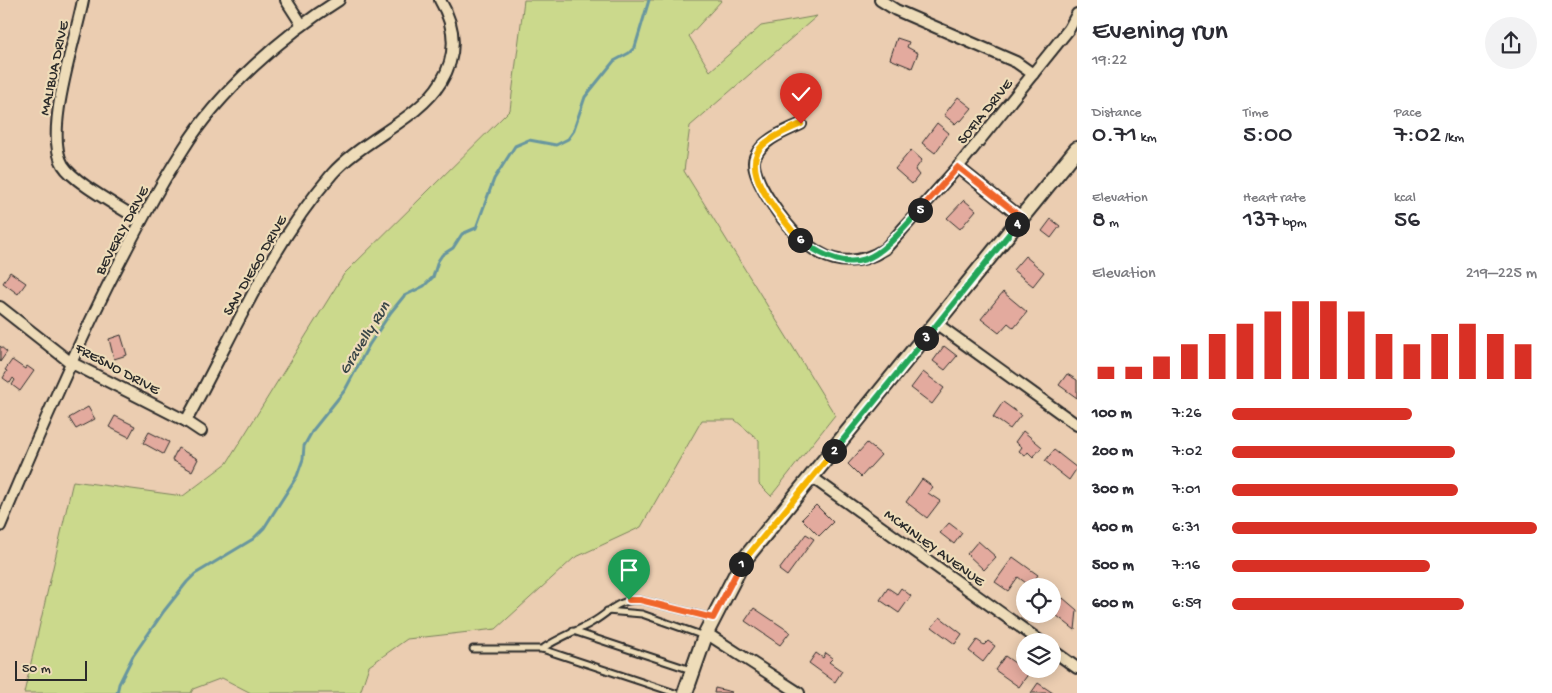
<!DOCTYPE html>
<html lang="en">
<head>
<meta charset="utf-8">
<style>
  body { margin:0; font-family:"Gochi Hand",sans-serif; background:#f2f2f3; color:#2b2b33; height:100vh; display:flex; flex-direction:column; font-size:19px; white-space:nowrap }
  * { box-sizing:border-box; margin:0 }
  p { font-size:16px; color:#7c7c81 }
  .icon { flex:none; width:28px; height:28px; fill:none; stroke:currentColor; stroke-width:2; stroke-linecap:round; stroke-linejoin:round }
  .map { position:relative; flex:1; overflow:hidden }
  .sheet { display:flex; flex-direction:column; background:#fff; width:475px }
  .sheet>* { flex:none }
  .fabs { position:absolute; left:1016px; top:578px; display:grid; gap:10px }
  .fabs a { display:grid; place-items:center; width:45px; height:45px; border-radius:50%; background:#fff; box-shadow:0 2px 12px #0003; font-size:25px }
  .scale { position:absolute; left:15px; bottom:12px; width:72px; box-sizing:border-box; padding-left:5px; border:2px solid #2b2b2b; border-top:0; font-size:14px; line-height:18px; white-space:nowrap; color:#2b2b2b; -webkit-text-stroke:4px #eedcb9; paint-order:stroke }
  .pin { position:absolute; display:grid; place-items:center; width:42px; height:42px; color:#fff; margin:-51px -21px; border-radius:50% 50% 50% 0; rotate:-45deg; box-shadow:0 0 5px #0007 }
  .pin .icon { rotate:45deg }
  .km { position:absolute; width:25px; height:25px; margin:-12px; border-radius:50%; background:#222; color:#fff; font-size:14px; line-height:25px; text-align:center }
  .round { display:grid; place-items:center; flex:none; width:52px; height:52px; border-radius:26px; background:#f2f2f3 }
  .headline { display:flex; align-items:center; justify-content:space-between; height:85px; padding:0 15px }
  h1 { font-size:28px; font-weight:600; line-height:38px }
  .stats { display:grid; grid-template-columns:repeat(3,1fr); gap:8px; height:85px; padding:5px 15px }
  .stats div { display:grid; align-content:center }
  .stats b { font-size:25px; font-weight:600 }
  .stats small { font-size:14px; font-weight:400 }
  .stats p { font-size:14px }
  .chart { height:140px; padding:10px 15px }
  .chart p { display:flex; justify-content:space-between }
  .chart svg { width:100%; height:90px; margin-top:5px; stroke:#d93025; stroke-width:6 }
  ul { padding:0 15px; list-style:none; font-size:16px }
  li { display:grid; grid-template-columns:80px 60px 1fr; align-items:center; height:38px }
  li i { height:12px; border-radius:6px; background:#d93025 }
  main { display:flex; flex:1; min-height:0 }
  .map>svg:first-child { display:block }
</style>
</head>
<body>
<main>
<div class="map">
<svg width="1077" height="693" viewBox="0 0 1077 693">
  <rect width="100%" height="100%" fill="#ebcdb1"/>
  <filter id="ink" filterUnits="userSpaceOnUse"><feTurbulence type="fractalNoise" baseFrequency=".02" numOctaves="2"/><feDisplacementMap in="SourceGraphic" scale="10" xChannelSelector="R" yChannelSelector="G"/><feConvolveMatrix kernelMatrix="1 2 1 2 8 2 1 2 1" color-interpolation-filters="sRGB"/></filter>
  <g filter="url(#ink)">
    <polygon fill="#cbd98c" stroke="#7b825c" points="524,0 722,0 689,36 710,71 761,26 817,16 690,126 684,171 835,415 771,496 759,484 759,440 735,420 702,420 641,527 574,558 496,629 407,639 369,666 360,693 251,693 222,678 193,689 191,693 24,693 73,481 183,496 227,463 344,274 510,110"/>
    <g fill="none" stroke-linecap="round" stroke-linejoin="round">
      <polyline stroke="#67969f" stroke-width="3" points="117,693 119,684 133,656 164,611 187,582 195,574 253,539 264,528 297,476 303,459 304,446 313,430 345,390 369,345 391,312 404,296 424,286 433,277 438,261 442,255 453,248 462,234 476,228 494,179 515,146 529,140 556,145 568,139 573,132 585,97 614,61 629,53 635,47 649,0"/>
    </g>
    <g fill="#e3aa9e" stroke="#2b2b2b">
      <polygon points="897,38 909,42 907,47 918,53 912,68 890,59"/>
      <polygon points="958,97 972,108 961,121 959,120 955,124 944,115"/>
      <polygon points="937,123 949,133 935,153 922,143"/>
      <polygon points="911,150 922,160 915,170 919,175 912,184 895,169"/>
      <polygon points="964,200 976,210 960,229 947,218"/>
      <polygon points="1051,219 1060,226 1051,238 1042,231"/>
      <polygon points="1025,256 1044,272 1033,286 1013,270"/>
      <polygon points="10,272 26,283 18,294 3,283"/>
      <polygon points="1003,292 1027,312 1014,328 1008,323 999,333 981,319"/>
      <polygon points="121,335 127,355 114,359 109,339"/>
      <polygon points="0,346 7,352 0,362"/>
      <polygon points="944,346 957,356 945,370 933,361"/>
      <polygon points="12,360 25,369 27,366 34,371 20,391 12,385 15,380 13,378 10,383 3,378 7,371 5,370"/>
      <polygon points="923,372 944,388 932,404 911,388"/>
      <polygon points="1067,374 1077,380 1077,398 1059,385"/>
      <polygon points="1003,402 1021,415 1010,429 993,417"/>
      <polygon points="88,407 95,419 76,429 69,418"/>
      <polygon points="115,416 135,426 129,437 109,427"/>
      <polygon points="1023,431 1042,447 1033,457 1028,452 1025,456 1019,451 1022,447 1015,442"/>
      <polygon points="149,432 169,442 163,454 143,443"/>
      <polygon points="867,443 881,455 861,477 848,464"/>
      <polygon points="178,448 198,459 192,471 172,460"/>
      <polygon points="1054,450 1077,468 1069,480 1045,461"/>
      <polygon points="922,479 933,487 928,493 940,501 927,518 906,502"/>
      <polygon points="816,505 833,522 819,536 802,519"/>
      <polygon points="949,523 962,533 954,544 940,533"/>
      <polygon points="806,534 814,539 787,576 779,570"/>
      <polygon points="978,541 996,557 984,570 967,554"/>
      <polygon points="1013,557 1038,575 1030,586 1018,577 1008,591 995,582"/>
      <polygon points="888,588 897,594 901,588 911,596 899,613 880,600"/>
      <polygon points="1063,598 1077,610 1075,630 1052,612"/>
      <polygon points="754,608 790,632 780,645 745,621"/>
      <polygon points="940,617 962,634 955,644 932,627"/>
      <polygon points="977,640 984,645 988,641 995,646 983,662 969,651"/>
      <polygon points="816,653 823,658 826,653 833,658 829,662 842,671 835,682 809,663"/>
      <polygon points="1005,656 1029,673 1019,687 995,670"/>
      <polygon points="1038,683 1053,693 1031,693"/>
      <polygon points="715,688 732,692 731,693 714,693"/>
    </g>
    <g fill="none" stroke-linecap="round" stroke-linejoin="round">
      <g stroke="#2b2b2b" stroke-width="9">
        <g id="service">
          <polyline points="607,611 642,614 704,636"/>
          <polyline points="573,631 691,670"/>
          <polyline points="473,649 542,649 675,693"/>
          <path d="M542,649c16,-11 33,-17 49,-26 20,-11 24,-23 49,-23l73,18"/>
        </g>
      </g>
      <g stroke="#2b2b2b" stroke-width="14">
        <g id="minor">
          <path d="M83,0c-7,39 -40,132 -20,165 11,18 59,43 78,56"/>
          <polyline points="286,0 302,25"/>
          <polyline points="880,0 896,10 1016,62 1033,74"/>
          <path d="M801,124c-17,8 -38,15 -46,33 -8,18 32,71 47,83 9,8 20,16 32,19 19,5 35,0 51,-10l73,-82 111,-138 8,-15"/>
          <polyline points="958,167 1022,218"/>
          <polyline points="0,307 70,362 186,421 201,431"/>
          <polyline points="937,324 1077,425"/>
          <path d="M186,421c46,-83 83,-174 146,-247 30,-34 87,-55 109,-92 17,-28 15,-55 -1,-82"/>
          <polyline points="813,478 1040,641"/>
          <path d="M0,526c34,-81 68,-160 107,-239 24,-47 48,-94 77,-139 34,-55 100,-114 155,-148"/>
          <polyline points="706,633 799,693"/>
          <polyline points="1052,650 1077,668"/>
        </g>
      </g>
      <g stroke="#2b2b2b" stroke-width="18">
        <polyline id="secondary" points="685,693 706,633 743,561 1077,149"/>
      </g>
      <use href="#service" stroke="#eedcb9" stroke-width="5"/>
      <use href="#minor" stroke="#eedcb9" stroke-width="10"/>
      <use href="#secondary" stroke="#eedcb9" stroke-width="14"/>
    </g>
  </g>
  <g fill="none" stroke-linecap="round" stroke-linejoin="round" filter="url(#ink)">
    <g stroke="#fff" stroke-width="10">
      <polyline id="split-1" points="629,600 640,600 713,618 741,564"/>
    </g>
    <g stroke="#fff" stroke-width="10">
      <polyline id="split-2" points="741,564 834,451"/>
    </g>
    <g stroke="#fff" stroke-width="10">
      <polyline id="split-3" points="834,451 926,338"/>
    </g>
    <g stroke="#fff" stroke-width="10">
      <polyline id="split-4" points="926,338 1017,224"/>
    </g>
    <g stroke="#fff" stroke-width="10">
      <polyline id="split-5" points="920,210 958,167 1022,218 1017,224"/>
    </g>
    <g stroke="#fff" stroke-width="10">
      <path id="split-6" d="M800,240c60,43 79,16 120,-30"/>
    </g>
    <g stroke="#fff" stroke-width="10">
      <path id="split-7" d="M800,240c-17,-21 -64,-70 -37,-95 11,-10 25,-15 38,-21"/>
    </g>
    <use href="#split-1" stroke="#f0652b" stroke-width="6"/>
    <use href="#split-2" stroke="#f5b400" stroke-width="6"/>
    <use href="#split-3" stroke="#22a559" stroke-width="6"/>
    <use href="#split-4" stroke="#22a559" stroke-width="6"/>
    <use href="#split-5" stroke="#f0652b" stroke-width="6"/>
    <use href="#split-6" stroke="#22a559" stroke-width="6"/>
    <use href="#split-7" stroke="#f5b400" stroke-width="6"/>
  </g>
  <g text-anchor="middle" stroke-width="4.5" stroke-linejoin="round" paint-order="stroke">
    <g font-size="15" fill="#2b2b2b" stroke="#eedcb9">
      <text transform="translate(53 68) rotate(-78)" y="5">MALIBUA DRIVE</text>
      <text transform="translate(984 111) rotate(-51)" y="5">SOFIA DRIVE</text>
      <text transform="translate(121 230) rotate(-62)" y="5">BEVERLY DRIVE</text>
      <text transform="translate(254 265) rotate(-60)" y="5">SAN DIEGO DRIVE</text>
      <text transform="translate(118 368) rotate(28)" y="5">FRESNO DRIVE</text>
      <text transform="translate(935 547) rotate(36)" y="5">MCKINLEY AVENUE</text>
    </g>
    <g font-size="16" font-style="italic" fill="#3a4648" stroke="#eedcb9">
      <text transform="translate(363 337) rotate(-58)" y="6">Gravelly Run</text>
    </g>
  </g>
</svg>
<div class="fabs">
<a><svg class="icon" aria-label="locate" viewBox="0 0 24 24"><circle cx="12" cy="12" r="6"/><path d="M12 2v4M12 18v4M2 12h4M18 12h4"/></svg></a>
<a><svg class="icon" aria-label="layers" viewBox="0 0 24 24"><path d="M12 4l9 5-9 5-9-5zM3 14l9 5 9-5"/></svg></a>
</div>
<div class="scale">50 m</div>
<div class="pin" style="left:629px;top:600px;background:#1e9e55"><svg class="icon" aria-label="arrive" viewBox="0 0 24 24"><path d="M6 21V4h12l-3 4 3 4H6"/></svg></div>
<div class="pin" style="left:801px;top:124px;background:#d93025"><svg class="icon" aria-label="check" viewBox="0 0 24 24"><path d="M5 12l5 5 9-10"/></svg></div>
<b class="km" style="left:741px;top:564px">1</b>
<b class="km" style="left:834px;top:451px">2</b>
<b class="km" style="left:926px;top:338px">3</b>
<b class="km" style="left:1017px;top:224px">4</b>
<b class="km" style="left:920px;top:210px">5</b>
<b class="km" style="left:800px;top:240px">6</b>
</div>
<section class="sheet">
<div class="headline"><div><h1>Evening run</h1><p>19:22</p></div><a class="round"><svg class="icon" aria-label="share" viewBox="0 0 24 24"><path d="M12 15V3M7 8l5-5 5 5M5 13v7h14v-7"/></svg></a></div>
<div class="stats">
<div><p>Distance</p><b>0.71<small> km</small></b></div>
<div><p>Time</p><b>5:00</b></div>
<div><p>Pace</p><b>7:02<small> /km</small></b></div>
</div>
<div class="stats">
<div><p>Elevation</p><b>8<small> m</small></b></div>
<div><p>Heart rate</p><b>137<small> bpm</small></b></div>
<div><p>kcal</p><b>56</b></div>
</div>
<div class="chart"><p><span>Elevation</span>219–225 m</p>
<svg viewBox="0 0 160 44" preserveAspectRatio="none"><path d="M5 44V38M15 44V38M25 44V33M35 44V27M45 44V22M55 44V17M65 44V11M75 44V6M85 44V6M95 44V11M105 44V22M115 44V27M125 44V22M135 44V17M145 44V22M155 44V27"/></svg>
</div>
<ul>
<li><b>100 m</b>7:26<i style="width:59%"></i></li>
<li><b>200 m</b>7:02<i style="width:73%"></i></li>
<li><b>300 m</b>7:01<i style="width:74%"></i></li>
<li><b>400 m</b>6:31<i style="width:100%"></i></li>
<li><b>500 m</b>7:16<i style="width:65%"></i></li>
<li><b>600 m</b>6:59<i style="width:76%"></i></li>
</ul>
</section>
</main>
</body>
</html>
